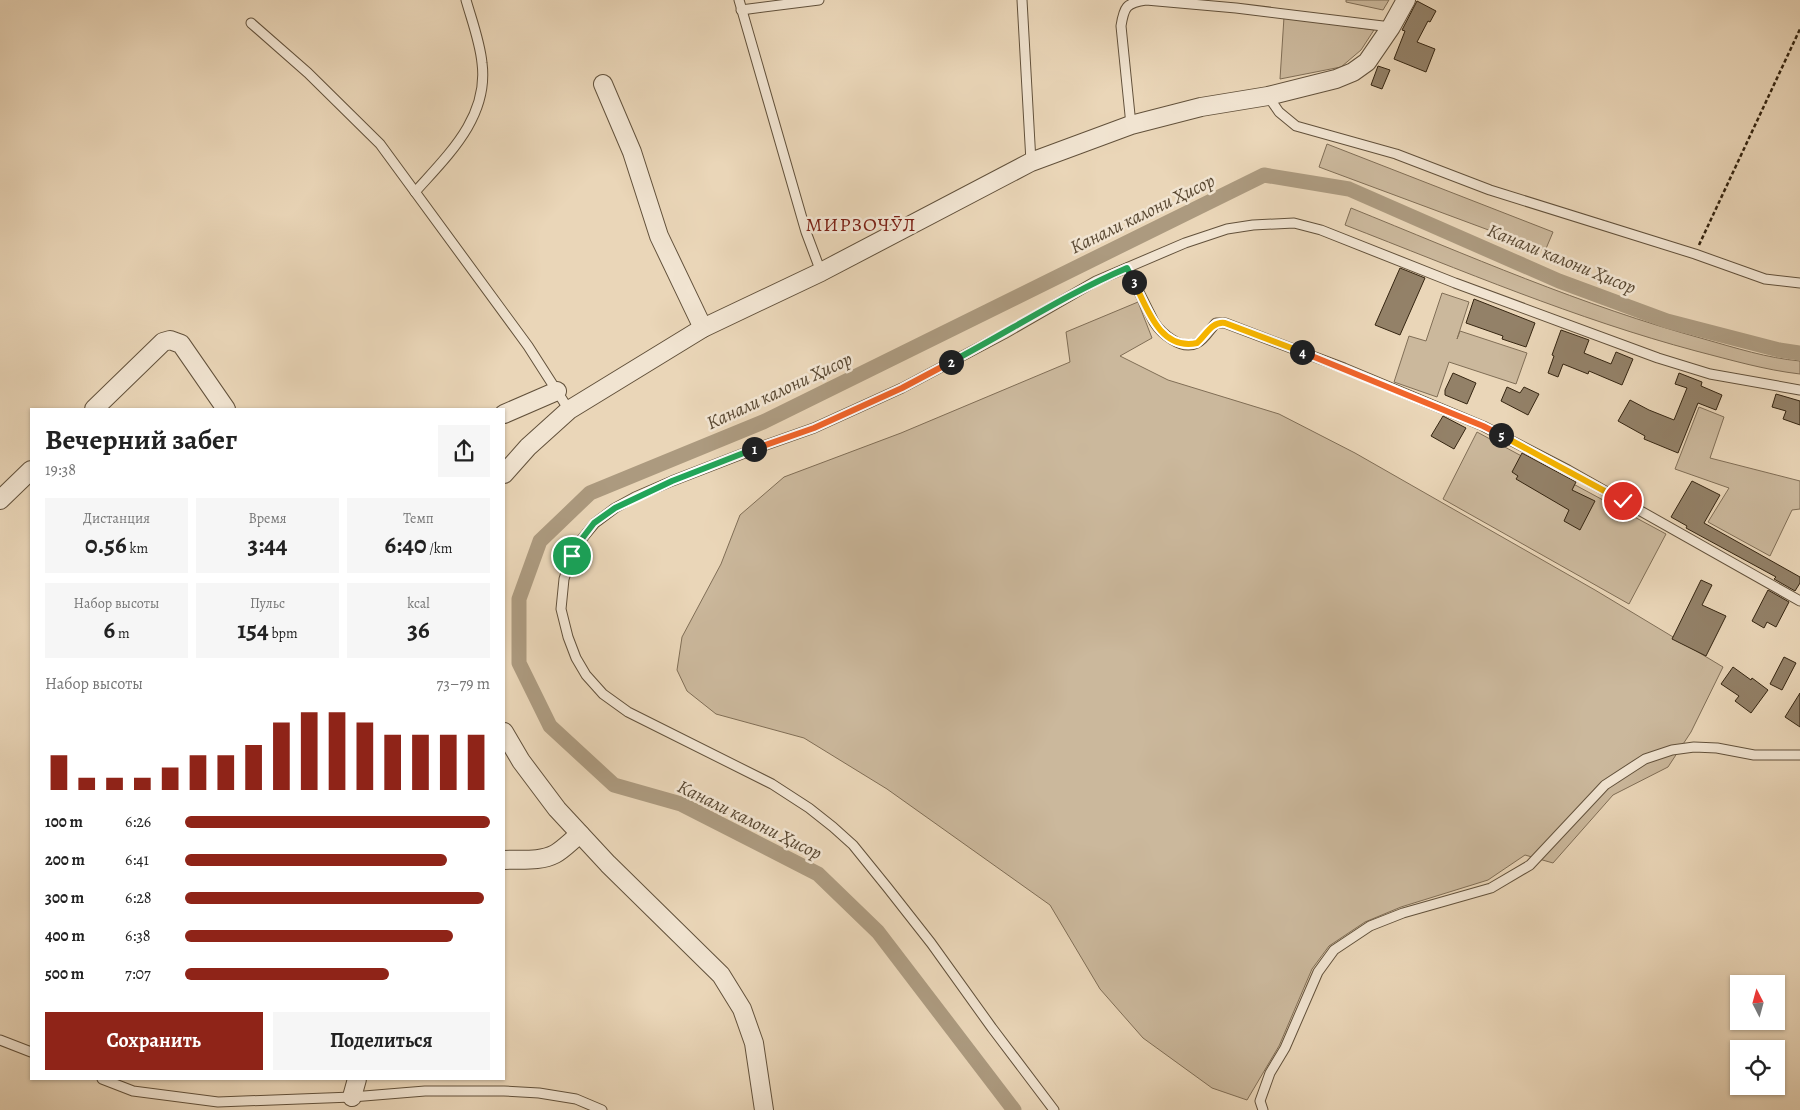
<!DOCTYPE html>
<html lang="ru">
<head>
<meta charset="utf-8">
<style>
  body { margin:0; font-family:Alegreya,serif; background:#f6f6f6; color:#222; height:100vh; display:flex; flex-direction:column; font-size:19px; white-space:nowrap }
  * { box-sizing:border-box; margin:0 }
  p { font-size:16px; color:#767676 }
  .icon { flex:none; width:28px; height:28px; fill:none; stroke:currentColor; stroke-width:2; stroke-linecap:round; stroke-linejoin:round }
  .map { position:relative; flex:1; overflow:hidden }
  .details { position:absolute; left:30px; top:408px; width:475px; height:672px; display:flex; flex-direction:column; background:#fff; border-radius:0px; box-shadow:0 1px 4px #0004 }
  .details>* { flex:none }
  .needle { width:32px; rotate:354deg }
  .buttons { position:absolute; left:1730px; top:975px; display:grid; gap:10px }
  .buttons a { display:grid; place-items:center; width:55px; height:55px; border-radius:0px; background:#fff; box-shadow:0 1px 4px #0004; font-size:25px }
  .pin { position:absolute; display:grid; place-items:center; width:42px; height:42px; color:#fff; margin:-21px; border:2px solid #fff; border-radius:50%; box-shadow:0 1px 5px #0007 }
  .km { position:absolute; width:25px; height:25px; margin:-12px; border-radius:50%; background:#222; color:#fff; font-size:14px; line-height:25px; text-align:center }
  .round { display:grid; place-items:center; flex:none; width:52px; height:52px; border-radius:0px; background:#f6f6f6 }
  .headline { display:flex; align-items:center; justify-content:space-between; height:85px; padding:0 15px }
  h1 { font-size:28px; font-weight:700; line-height:38px }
  .stats { display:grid; grid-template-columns:repeat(3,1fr); gap:8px; height:85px; padding:5px 15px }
  .stats div { display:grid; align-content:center; border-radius:0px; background:#f6f6f6; text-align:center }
  .stats b { font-size:25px; font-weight:700 }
  .stats small { font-size:14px; font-weight:400 }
  .stats p { font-size:14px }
  .chart { height:140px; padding:10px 15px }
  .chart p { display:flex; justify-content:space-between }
  .chart svg { width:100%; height:90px; margin-top:5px; stroke:#8f2418; stroke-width:6 }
  .cta { display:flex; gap:10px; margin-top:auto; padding:10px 15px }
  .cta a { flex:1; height:58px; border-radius:0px; background:#8f2418; color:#fff; font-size:20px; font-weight:700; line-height:58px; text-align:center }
  .cta a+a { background:#f6f6f6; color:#222 }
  ul { padding:0 15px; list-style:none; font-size:16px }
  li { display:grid; grid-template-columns:80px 60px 1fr; align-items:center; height:38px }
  li i { height:12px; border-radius:6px; background:#8f2418 }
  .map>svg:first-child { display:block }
</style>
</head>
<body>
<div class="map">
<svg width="1800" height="1110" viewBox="0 0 1800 1110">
  <rect width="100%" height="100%" fill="#ead6b8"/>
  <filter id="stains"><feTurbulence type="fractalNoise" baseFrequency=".004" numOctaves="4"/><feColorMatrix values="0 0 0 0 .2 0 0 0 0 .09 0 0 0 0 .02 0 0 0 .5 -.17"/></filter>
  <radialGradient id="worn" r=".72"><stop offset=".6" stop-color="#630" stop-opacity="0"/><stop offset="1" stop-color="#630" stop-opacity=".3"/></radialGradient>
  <g fill="#cbb89c" stroke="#806e56">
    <polygon points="1346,0 1389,0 1383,10 1346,2"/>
    <polygon points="1284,17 1374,30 1361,50 1341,67 1280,79"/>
    <polygon points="1327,144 1553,232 1545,251 1319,167"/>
    <path d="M1351,208c116,47 232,98 353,131 32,9 63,19 96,22v13c-35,-4 -69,-14 -104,-23 -120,-32 -235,-81 -351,-126z"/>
    <polygon points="1442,293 1469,302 1457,339 1460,331 1527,353 1516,384 1449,362 1437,397 1394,382 1409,336 1426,341"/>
    <polygon points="1138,302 1152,338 1120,356 1168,380 1279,414 1355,453 1595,590 1723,667 1691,732 1668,767 1613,795 1553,863 1525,855 1488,880 1401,907 1365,922 1329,946 1312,969 1279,1046 1247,1100 1212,1088 1143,1038 1100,989 1050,905 887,789 804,738 716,714 687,691 677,670 682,637 721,564 740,515 784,477 901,433 1070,362 1066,332"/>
    <polygon points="1699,407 1724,417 1710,458 1800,481 1800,509 1792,510 1770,556 1708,522 1729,488 1675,469"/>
    <polygon points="1477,432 1666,534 1629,604 1443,499"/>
  </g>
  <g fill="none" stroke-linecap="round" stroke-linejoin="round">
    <polyline stroke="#ac9a7f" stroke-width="15" points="1014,1110 878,932 818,874 681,804 614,785 550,726 519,663 519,599 540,541 590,493 763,422 1264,175 1349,189 1559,281 1667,321 1779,350 1800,353"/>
  </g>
  <g fill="#938168" stroke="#352511">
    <polygon points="1417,1 1436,11 1430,22 1428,21 1417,42 1435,49 1426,72 1394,59 1405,31 1402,30"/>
    <polygon points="1378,66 1390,70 1382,89 1371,85"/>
    <polygon points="1400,268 1425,278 1400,335 1375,325"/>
    <polygon points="1474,299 1535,323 1526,347 1502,339 1503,336 1466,323"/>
    <polygon points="1561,330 1589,340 1584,353 1611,364 1616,352 1633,359 1622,385 1589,371 1588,374 1563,364 1558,377 1548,373 1554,356 1552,355"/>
    <polygon points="1453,373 1476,383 1467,404 1445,395 1445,390"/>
    <polygon points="1679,373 1702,382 1701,386 1722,395 1716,410 1698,403 1678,453 1644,439 1645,436 1618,421 1630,400 1649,410 1674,420 1687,388 1675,384"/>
    <polygon points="1507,387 1520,393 1524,387 1539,394 1528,415 1501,401"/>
    <polygon points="1776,394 1800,401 1800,425 1783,419 1786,411 1772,407"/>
    <polygon points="1443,416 1466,428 1454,449 1431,436"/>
    <polygon points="1522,453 1576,482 1572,490 1595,501 1580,530 1564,521 1569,510 1516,479 1518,476 1512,472"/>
    <polygon points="1692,481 1720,495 1704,523 1800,577 1800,583 1795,591 1774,579 1776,577 1686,528 1687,526 1671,517"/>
    <polygon points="1701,580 1712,585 1702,605 1726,616 1706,656 1672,639"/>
    <polygon points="1768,590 1789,602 1776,627 1767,622 1764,628 1752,621"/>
    <polygon points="1784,657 1796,663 1782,690 1770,684"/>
    <polygon points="1733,667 1751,680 1752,678 1768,690 1751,713 1735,701 1739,696 1721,684"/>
    <polygon points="1800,693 1800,727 1785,717"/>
  </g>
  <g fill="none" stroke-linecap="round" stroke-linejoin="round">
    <g stroke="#62513b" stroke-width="11">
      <g id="service">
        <polyline points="739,0 806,232 821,272"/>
        <polyline points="1022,0 1031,162"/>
        <polyline points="741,10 819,0"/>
        <polyline points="251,23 308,73 380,144 528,346 569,410"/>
        <polyline points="1268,96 1279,112 1296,126 1396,154 1490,190 1695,254 1765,279 1800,283"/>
        <path d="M1131,125l-10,-99c3,-19 5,-23 25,-26l90,8 155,19"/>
        <path d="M415,192c33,-37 74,-75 67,-129 -2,-21 -10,-42 -16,-63"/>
        <path d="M1127,268l27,54c7,11 27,29 43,21 7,-3 13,-14 19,-20h9l119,45 139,58 85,44 232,131"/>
        <polyline points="0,1040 31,1052"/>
        <polyline points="102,1079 133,1091 218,1102 352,1097 425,1091 504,1091 539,1093 576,1099 602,1110"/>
        <polyline points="1054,1110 992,1028 931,943 887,887 853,845 833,827 809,808 772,784 628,712 603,694 586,675 576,658 568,637 561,609 564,579 572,555 581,540 595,523 615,508 635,497 672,481 760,447 814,428 902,388 1004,334 1096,281 1185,243 1227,229 1253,225 1294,223 1321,230 1455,283 1658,358 1710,374 1800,390"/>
        <polyline points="1263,1110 1260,1101 1270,1073 1285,1048 1318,972 1334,950 1370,926 1403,913 1491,888 1530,865 1605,785 1645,759 1672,750 1694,747 1717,748 1754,755 1800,755"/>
      </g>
    </g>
    <g stroke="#62513b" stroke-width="20">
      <g id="minor">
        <polyline points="603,84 632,152 659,236 703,328"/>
        <polyline points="94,409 163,342 170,340 181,344 226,409"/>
        <polyline points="504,414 557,391"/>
        <polyline points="504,474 528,447 569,410 703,328 821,272 1031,162 1131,125 1201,107 1268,96 1336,79 1353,72 1367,62 1391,27 1406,0"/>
        <polyline points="0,500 31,470"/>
        <polyline points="504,732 521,761 557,809 608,864 721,975 742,1009 754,1043 764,1110"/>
        <path d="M504,860c16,-1 36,2 51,-6 9,-5 17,-14 25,-20"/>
        <polyline points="352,1097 357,1079"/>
      </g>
    </g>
    <polyline stroke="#352511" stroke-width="2.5" stroke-dasharray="4 2.5" stroke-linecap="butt" points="1699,245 1800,29"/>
    <use href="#service" stroke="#f1e4d1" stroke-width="9"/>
    <use href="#minor" stroke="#f1e4d1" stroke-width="18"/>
  </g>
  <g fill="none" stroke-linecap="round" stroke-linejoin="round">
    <g stroke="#fff" stroke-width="10">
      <polyline id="split-1" points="572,556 581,540 594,523 615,508 672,481 754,449"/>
    </g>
    <g stroke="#fff" stroke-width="10">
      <polyline id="split-2" points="754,449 814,428 902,388 951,362"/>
    </g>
    <g stroke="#fff" stroke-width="10">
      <path id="split-3" d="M951,362c59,-31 115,-68 176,-94l7,14"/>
    </g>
    <g stroke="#fff" stroke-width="10">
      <path id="split-4" d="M1134,282c13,26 26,69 63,61 9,-8 15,-22 28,-20l77,29"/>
    </g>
    <g stroke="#fff" stroke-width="10">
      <polyline id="split-5" points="1302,352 1483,426 1501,435"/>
    </g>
    <g stroke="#fff" stroke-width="10">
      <polyline id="split-6" points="1501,435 1623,501"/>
    </g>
    <use href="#split-1" stroke="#22a559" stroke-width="6"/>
    <use href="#split-2" stroke="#f0652b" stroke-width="6"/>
    <use href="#split-3" stroke="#22a559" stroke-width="6"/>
    <use href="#split-4" stroke="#f5b400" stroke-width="6"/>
    <use href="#split-5" stroke="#f0652b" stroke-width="6"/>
    <use href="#split-6" stroke="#f5b400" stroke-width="6"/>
  </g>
  <g text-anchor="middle" stroke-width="5" stroke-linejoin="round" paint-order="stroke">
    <g font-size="19" font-style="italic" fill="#594832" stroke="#f1e4d1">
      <text transform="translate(1142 213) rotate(-26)" y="7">Канали калони Ҳисор</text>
      <text transform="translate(1562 258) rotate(22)" y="7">Канали калони Ҳисор</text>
      <text transform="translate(779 390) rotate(-25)" y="7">Канали калони Ҳисор</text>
      <text transform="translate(750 819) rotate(26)" y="7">Канали калони Ҳисор</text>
    </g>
    <g font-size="20" letter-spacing="1" fill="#7a1f14" stroke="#f1e4d1">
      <text x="861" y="231">МИРЗОЧӮЛ</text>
    </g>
  </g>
  <rect width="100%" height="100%" filter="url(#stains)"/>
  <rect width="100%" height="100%" fill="url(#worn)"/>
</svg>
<div class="buttons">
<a><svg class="needle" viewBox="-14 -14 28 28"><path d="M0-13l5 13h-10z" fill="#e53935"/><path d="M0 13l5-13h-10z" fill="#767676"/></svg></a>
<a><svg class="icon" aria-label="locate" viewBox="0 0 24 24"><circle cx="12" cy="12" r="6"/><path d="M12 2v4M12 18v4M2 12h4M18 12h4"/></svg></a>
</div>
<div class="pin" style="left:572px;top:556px;background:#1e9e55"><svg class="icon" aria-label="arrive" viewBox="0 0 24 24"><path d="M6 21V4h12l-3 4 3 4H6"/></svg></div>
<div class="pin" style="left:1623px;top:501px;background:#d93025"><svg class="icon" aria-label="check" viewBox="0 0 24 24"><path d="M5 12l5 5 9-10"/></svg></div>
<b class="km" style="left:754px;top:449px">1</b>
<b class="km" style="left:951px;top:362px">2</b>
<b class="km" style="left:1134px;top:282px">3</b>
<b class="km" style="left:1302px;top:352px">4</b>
<b class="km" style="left:1501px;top:435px">5</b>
<section class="details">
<div class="headline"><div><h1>Вечерний забег</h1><p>19:38</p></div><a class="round"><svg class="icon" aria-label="share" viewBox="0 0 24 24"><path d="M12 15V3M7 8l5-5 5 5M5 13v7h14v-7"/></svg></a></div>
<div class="stats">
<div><p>Дистанция</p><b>0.56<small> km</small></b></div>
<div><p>Время</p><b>3:44</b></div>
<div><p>Темп</p><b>6:40<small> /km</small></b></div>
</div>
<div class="stats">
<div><p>Набор высоты</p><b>6<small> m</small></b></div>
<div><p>Пульс</p><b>154<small> bpm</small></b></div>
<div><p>kcal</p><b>36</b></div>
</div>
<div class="chart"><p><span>Набор высоты</span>73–79 m</p>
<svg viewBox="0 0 160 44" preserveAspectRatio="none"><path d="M5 44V27M15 44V38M25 44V38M35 44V38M45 44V33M55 44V27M65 44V27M75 44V22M85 44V11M95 44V6M105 44V6M115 44V11M125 44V17M135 44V17M145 44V17M155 44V17"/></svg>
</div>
<ul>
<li><b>100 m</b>6:26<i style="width:100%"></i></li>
<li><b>200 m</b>6:41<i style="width:86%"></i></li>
<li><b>300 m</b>6:28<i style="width:98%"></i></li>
<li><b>400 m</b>6:38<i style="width:88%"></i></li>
<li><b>500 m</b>7:07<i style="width:67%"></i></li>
</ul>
<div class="cta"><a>Сохранить</a><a>Поделиться</a></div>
</section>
</div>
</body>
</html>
